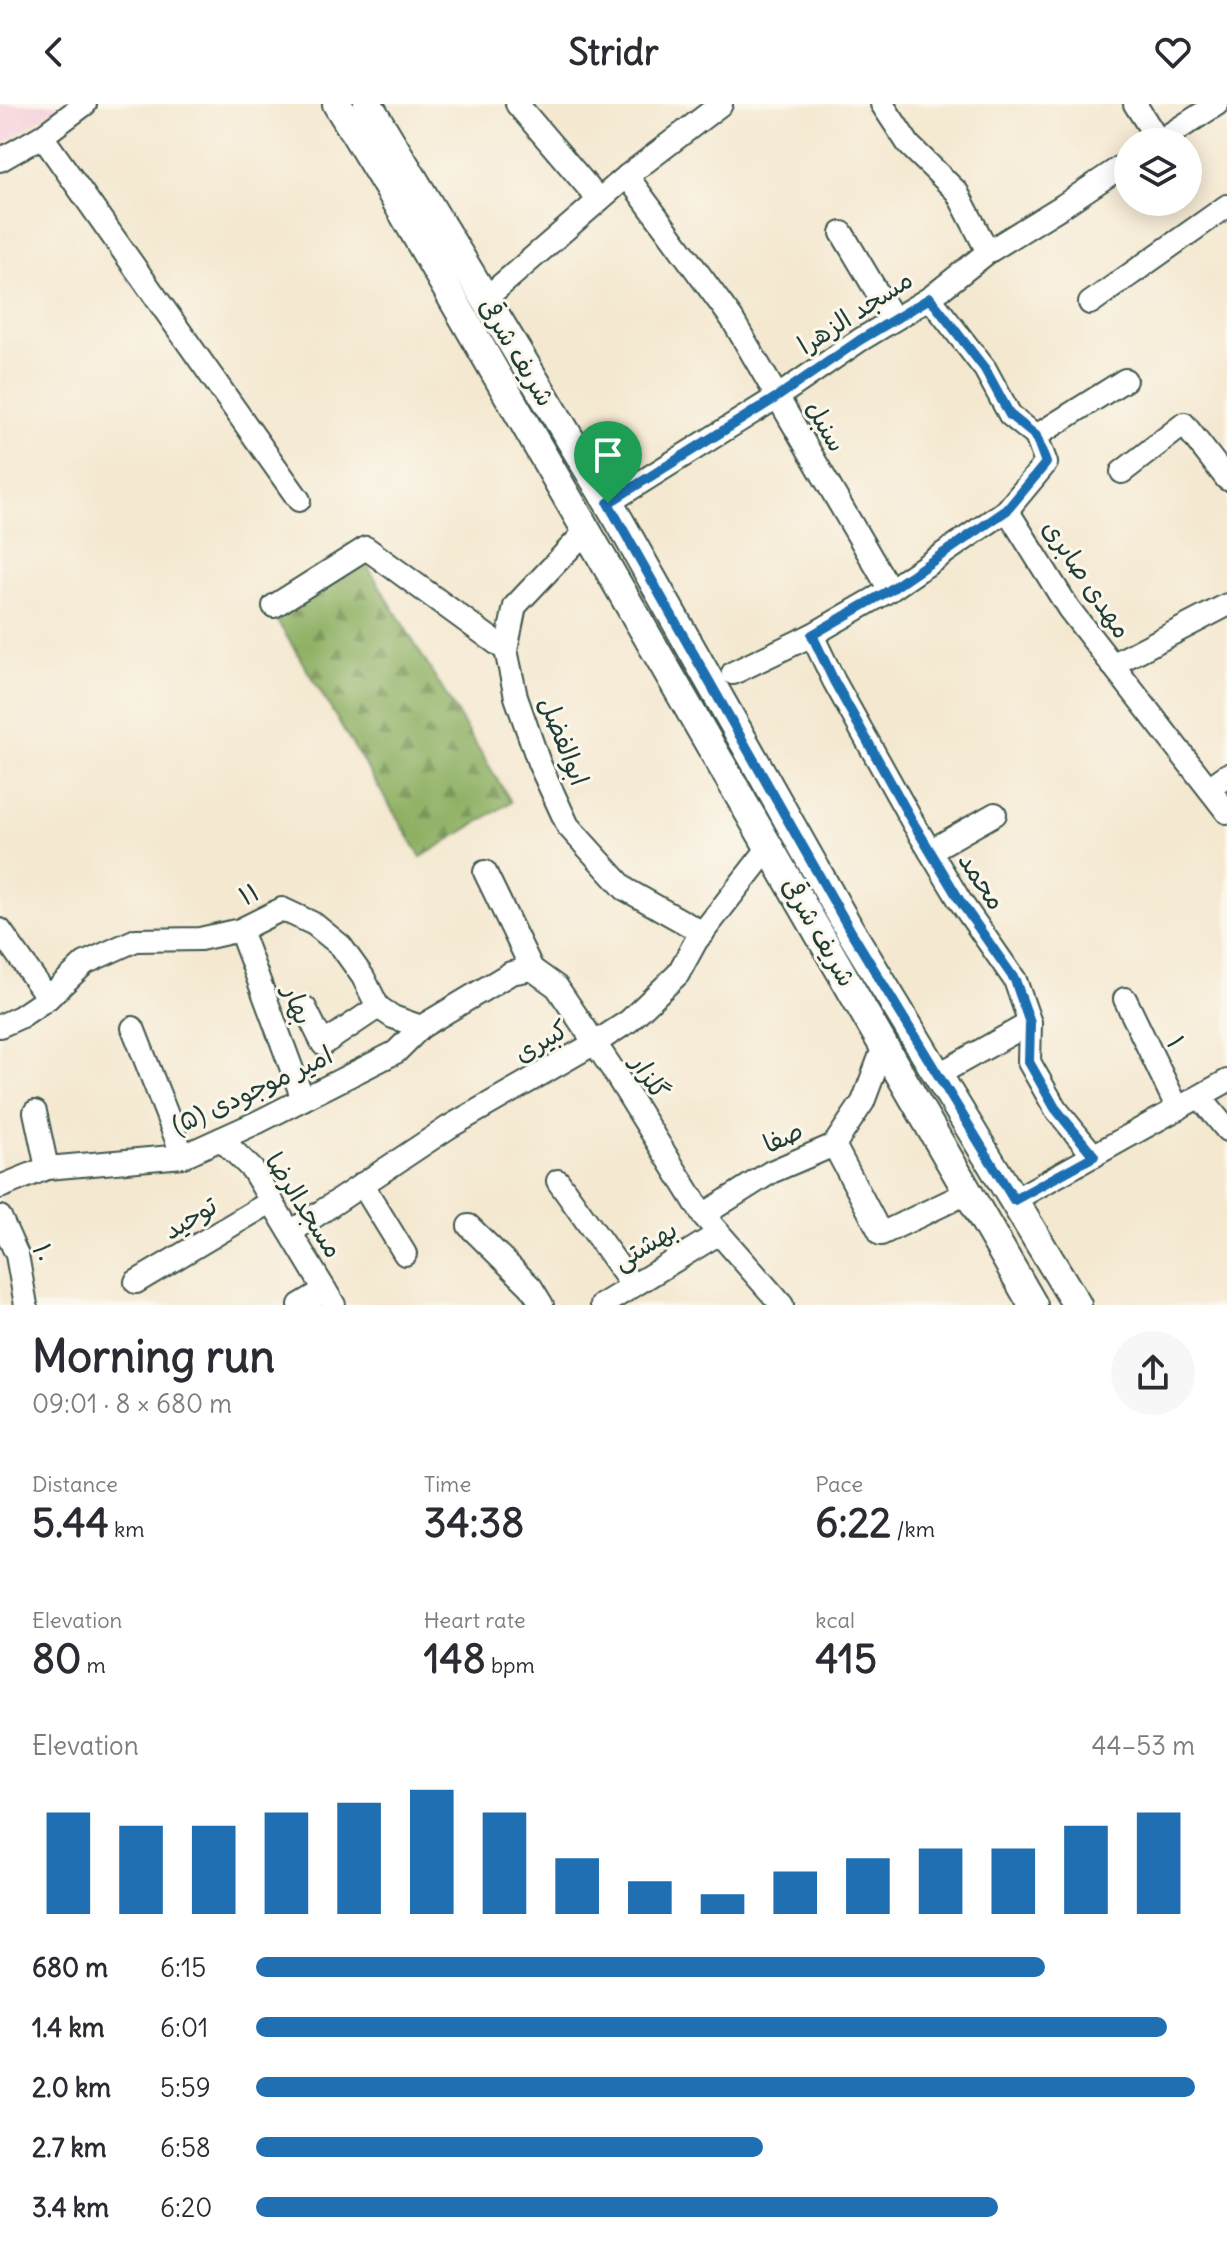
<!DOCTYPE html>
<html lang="en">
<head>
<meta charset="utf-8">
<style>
  body { margin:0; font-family:Delius,"Playpen Sans Arabic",sans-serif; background:#f7f7f7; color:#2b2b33; height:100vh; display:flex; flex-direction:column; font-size:30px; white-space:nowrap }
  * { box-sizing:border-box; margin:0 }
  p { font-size:26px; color:#7c7c81 }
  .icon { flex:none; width:44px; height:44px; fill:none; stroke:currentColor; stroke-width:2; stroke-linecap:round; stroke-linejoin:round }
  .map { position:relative; height:1201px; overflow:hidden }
  .sheet { display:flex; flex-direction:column; background:#fff; flex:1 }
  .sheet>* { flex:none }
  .buttons { position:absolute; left:1114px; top:24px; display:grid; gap:16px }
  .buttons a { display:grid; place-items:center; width:88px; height:88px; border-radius:50%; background:#fff; box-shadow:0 4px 20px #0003; font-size:40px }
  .pin { position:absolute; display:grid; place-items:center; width:68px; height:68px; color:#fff; margin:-82px -34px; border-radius:50% 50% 50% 0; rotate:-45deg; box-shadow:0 0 8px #0007 }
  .pin .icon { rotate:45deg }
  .round { display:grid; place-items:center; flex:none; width:84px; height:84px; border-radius:42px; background:#f7f7f7 }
  .summary { display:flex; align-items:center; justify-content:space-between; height:136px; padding:0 32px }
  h1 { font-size:44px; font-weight:700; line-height:60px }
  .metrics { display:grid; grid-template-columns:repeat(3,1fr); gap:12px; height:136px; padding:8px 32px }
  .metrics div { display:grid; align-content:center }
  .metrics b { font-size:40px; font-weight:700 }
  .metrics small { font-size:22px; font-weight:400 }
  .metrics p { font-size:22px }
  .chart { height:224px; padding:16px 32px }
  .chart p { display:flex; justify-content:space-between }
  .chart svg { width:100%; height:144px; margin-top:8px; stroke:#1f6fb2; stroke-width:6 }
  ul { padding:0 32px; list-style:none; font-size:26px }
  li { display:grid; grid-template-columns:128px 96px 1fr; align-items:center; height:60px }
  li i { height:20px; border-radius:10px; background:#1f6fb2 }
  header { display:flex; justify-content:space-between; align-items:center; height:104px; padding:0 32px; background:#fff; font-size:36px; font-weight:700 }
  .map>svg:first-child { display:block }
</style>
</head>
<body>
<header><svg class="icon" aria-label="back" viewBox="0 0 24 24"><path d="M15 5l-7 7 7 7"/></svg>Stridr<svg class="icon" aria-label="heart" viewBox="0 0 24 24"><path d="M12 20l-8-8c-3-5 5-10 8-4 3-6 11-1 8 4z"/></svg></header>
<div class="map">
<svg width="1227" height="1201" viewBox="0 0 1227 1201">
  <defs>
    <pattern id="forest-firs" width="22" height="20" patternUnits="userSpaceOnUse" patternTransform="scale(2)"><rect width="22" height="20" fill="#8eb063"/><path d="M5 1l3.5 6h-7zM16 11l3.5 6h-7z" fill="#739052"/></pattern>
  </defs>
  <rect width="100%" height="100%" fill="#fbf7ec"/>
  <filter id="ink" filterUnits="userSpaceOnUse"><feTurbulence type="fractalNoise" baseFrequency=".0125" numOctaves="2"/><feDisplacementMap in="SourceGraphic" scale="16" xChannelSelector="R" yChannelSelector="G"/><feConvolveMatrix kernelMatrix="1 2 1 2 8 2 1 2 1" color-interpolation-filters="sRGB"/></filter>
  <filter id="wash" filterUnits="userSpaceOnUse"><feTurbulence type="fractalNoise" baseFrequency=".006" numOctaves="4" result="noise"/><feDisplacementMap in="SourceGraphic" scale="32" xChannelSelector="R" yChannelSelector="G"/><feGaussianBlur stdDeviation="1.8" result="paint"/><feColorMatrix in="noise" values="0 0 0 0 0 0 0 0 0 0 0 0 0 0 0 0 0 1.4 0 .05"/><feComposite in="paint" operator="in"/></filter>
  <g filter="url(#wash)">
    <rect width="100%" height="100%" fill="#f4e8d0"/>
    <polygon fill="#f5cfdb" points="0,0 61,0 0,43"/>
    <polygon fill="url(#forest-firs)" stroke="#56764c" stroke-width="2" points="365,458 511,698 421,753 275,513"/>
  </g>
  <g filter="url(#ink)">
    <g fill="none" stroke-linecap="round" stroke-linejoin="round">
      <g stroke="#3f574b" stroke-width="26">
        <g id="minor">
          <polyline points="517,0 599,96"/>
          <polyline points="882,0 909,41 957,88 988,148"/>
          <polyline points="1135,0 1159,38"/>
          <polyline points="42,32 299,396"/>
          <polyline points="1158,38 1217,0"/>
          <polyline points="0,56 42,32 85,0"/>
          <polyline points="627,72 732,215 890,486"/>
          <polyline points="842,129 893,215"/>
          <polyline points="930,194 985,265 1010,311 1036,332 1046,359 1007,406 1069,505 1227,708"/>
          <polyline points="485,195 627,72 721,0"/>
          <polyline points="1090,199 1227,102"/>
          <polyline points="1036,332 1125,276"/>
          <polyline points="1122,368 1184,320 1227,375"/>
          <polyline points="608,399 777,293 860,236 930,194 988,148 1064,101 1128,58"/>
          <polyline points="587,426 515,502 506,546 516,593 539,659 568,722 625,785 703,829"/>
          <polyline points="274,502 366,444 506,546"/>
          <polyline points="812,531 834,577 912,717 960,797 1015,876 1030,919 1029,958 1055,1004 1094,1052"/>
          <polyline points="1112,561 1227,501"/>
          <polyline points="733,569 812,531 890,486 1007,406"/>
          <polyline points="1209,684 1227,671"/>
          <polyline points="930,747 995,710"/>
          <polyline points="485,768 532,865 557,883 611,963 703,1111 782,1201"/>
          <polyline points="0,826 48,894"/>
          <polyline points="240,826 303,995"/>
          <polyline points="1125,895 1178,1005"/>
          <polyline points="305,904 323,940 378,903"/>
          <polyline points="0,922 20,913 48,894 85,859 136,836 200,835 240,826 282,805 314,820 341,842 363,873 378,903 393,913 421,923 511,869 532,865"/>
          <polyline points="133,924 183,1052"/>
          <polyline points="948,965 1030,919"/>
          <polyline points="1200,993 1227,1026"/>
          <polyline points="35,1008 47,1064"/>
          <polyline points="221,1035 252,1065 334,1201"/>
          <polyline points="834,1041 881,1130 967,1089"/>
          <polyline points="558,1077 632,1181"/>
          <polyline points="362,1080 405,1150"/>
          <polyline points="0,1083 47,1064 183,1052 258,1018 396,948 421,923"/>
          <polyline points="1014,1096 1227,977"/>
          <polyline points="703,1111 771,1068 834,1041 863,998 884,942"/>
          <polyline points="0,1113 17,1151 26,1201"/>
          <polyline points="469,1122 531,1183 542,1201"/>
          <polyline points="291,1128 449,1023 595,939 629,917 678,870 696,837 770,742"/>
          <polyline points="136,1178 272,1097"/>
          <polyline points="300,1201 325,1186"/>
          <polyline points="602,1201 718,1130"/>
        </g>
      </g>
      <g stroke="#3f574b" stroke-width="32">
        <g id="major">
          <polyline points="337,0 394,93 1033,1201"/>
          <polyline points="368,0 620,418 850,826 1077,1201"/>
        </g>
      </g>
      <use href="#minor" stroke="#fff" stroke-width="22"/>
      <use href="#major" stroke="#fff" stroke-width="28"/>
    </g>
  </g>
  <g fill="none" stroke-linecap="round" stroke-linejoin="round" filter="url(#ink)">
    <g stroke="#fff" stroke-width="16">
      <polygon id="route" points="930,194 985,265 1010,311 1036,332 1046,359 1007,406 890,486 812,531 834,577 912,717 960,797 1015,876 1030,919 1029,958 1055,1004 1094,1052 1014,1096 850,826 608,399 777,293 860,236"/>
    </g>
    <use href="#route" stroke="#1f6fb2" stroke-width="10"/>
  </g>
  <g text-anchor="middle" stroke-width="6" stroke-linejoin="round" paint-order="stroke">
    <g font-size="26" fill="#1f3d34" stroke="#fbf7ec">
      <text transform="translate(855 208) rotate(-33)" y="9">مسجد الزهرا</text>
      <text transform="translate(517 248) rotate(59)" y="9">شریف شرقی</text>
      <text transform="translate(826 322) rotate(60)" y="9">سنبل</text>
      <text transform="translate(1087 475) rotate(56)" y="9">مهدی صابری</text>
      <text transform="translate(564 637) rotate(69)" y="9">ابوالفضل</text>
      <text transform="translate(982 777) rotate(57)" y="9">محمد</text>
      <text transform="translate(249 790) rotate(-26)" y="9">۱۱</text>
      <text transform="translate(819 828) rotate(60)" y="9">شریف شرقی</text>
      <text transform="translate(298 901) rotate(70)" y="9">بهار</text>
      <text transform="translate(541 937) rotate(-30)" y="9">کبیری</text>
      <text transform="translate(1176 938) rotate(64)" y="9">۱</text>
      <text transform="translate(650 973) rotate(58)" y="9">گلزار</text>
      <text transform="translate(252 986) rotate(-25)" y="9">امیر موجودی (۵)</text>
      <text transform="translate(783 1033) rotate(-25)" y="9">صفا</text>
      <text transform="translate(304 1101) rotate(57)" y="9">مسجدالرضا</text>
      <text transform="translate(190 1114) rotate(-31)" y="9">توحید</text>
      <text transform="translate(645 1141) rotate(-31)" y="9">بهشتی</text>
      <text transform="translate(43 1149) rotate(74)" y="9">۱۰</text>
    </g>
  </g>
</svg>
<div class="buttons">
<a><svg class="icon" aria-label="layers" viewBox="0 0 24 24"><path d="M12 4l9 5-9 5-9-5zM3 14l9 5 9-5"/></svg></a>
</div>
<div class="pin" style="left:608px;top:399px;background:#1e9e55"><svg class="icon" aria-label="arrive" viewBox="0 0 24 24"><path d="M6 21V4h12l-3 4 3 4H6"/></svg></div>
</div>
<section class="sheet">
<div class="summary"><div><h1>Morning run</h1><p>09:01 · 8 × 680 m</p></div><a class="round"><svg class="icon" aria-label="share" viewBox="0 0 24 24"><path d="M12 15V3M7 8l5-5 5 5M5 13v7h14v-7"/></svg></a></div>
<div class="metrics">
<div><p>Distance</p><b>5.44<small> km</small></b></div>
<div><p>Time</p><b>34:38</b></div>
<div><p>Pace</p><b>6:22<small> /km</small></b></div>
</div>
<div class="metrics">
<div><p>Elevation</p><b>80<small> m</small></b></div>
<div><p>Heart rate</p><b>148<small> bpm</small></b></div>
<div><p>kcal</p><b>415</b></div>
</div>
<div class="chart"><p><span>Elevation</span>44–53 m</p>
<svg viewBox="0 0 160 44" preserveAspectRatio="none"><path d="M5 44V13M15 44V17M25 44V17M35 44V13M45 44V10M55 44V6M65 44V13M75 44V27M85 44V34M95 44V38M105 44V31M115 44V27M125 44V24M135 44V24M145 44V17M155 44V13"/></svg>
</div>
<ul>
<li><b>680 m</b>6:15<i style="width:84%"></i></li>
<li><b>1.4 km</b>6:01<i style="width:97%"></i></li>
<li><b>2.0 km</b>5:59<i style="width:100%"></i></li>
<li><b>2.7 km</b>6:58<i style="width:54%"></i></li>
<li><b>3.4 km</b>6:20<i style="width:79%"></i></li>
</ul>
</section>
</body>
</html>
